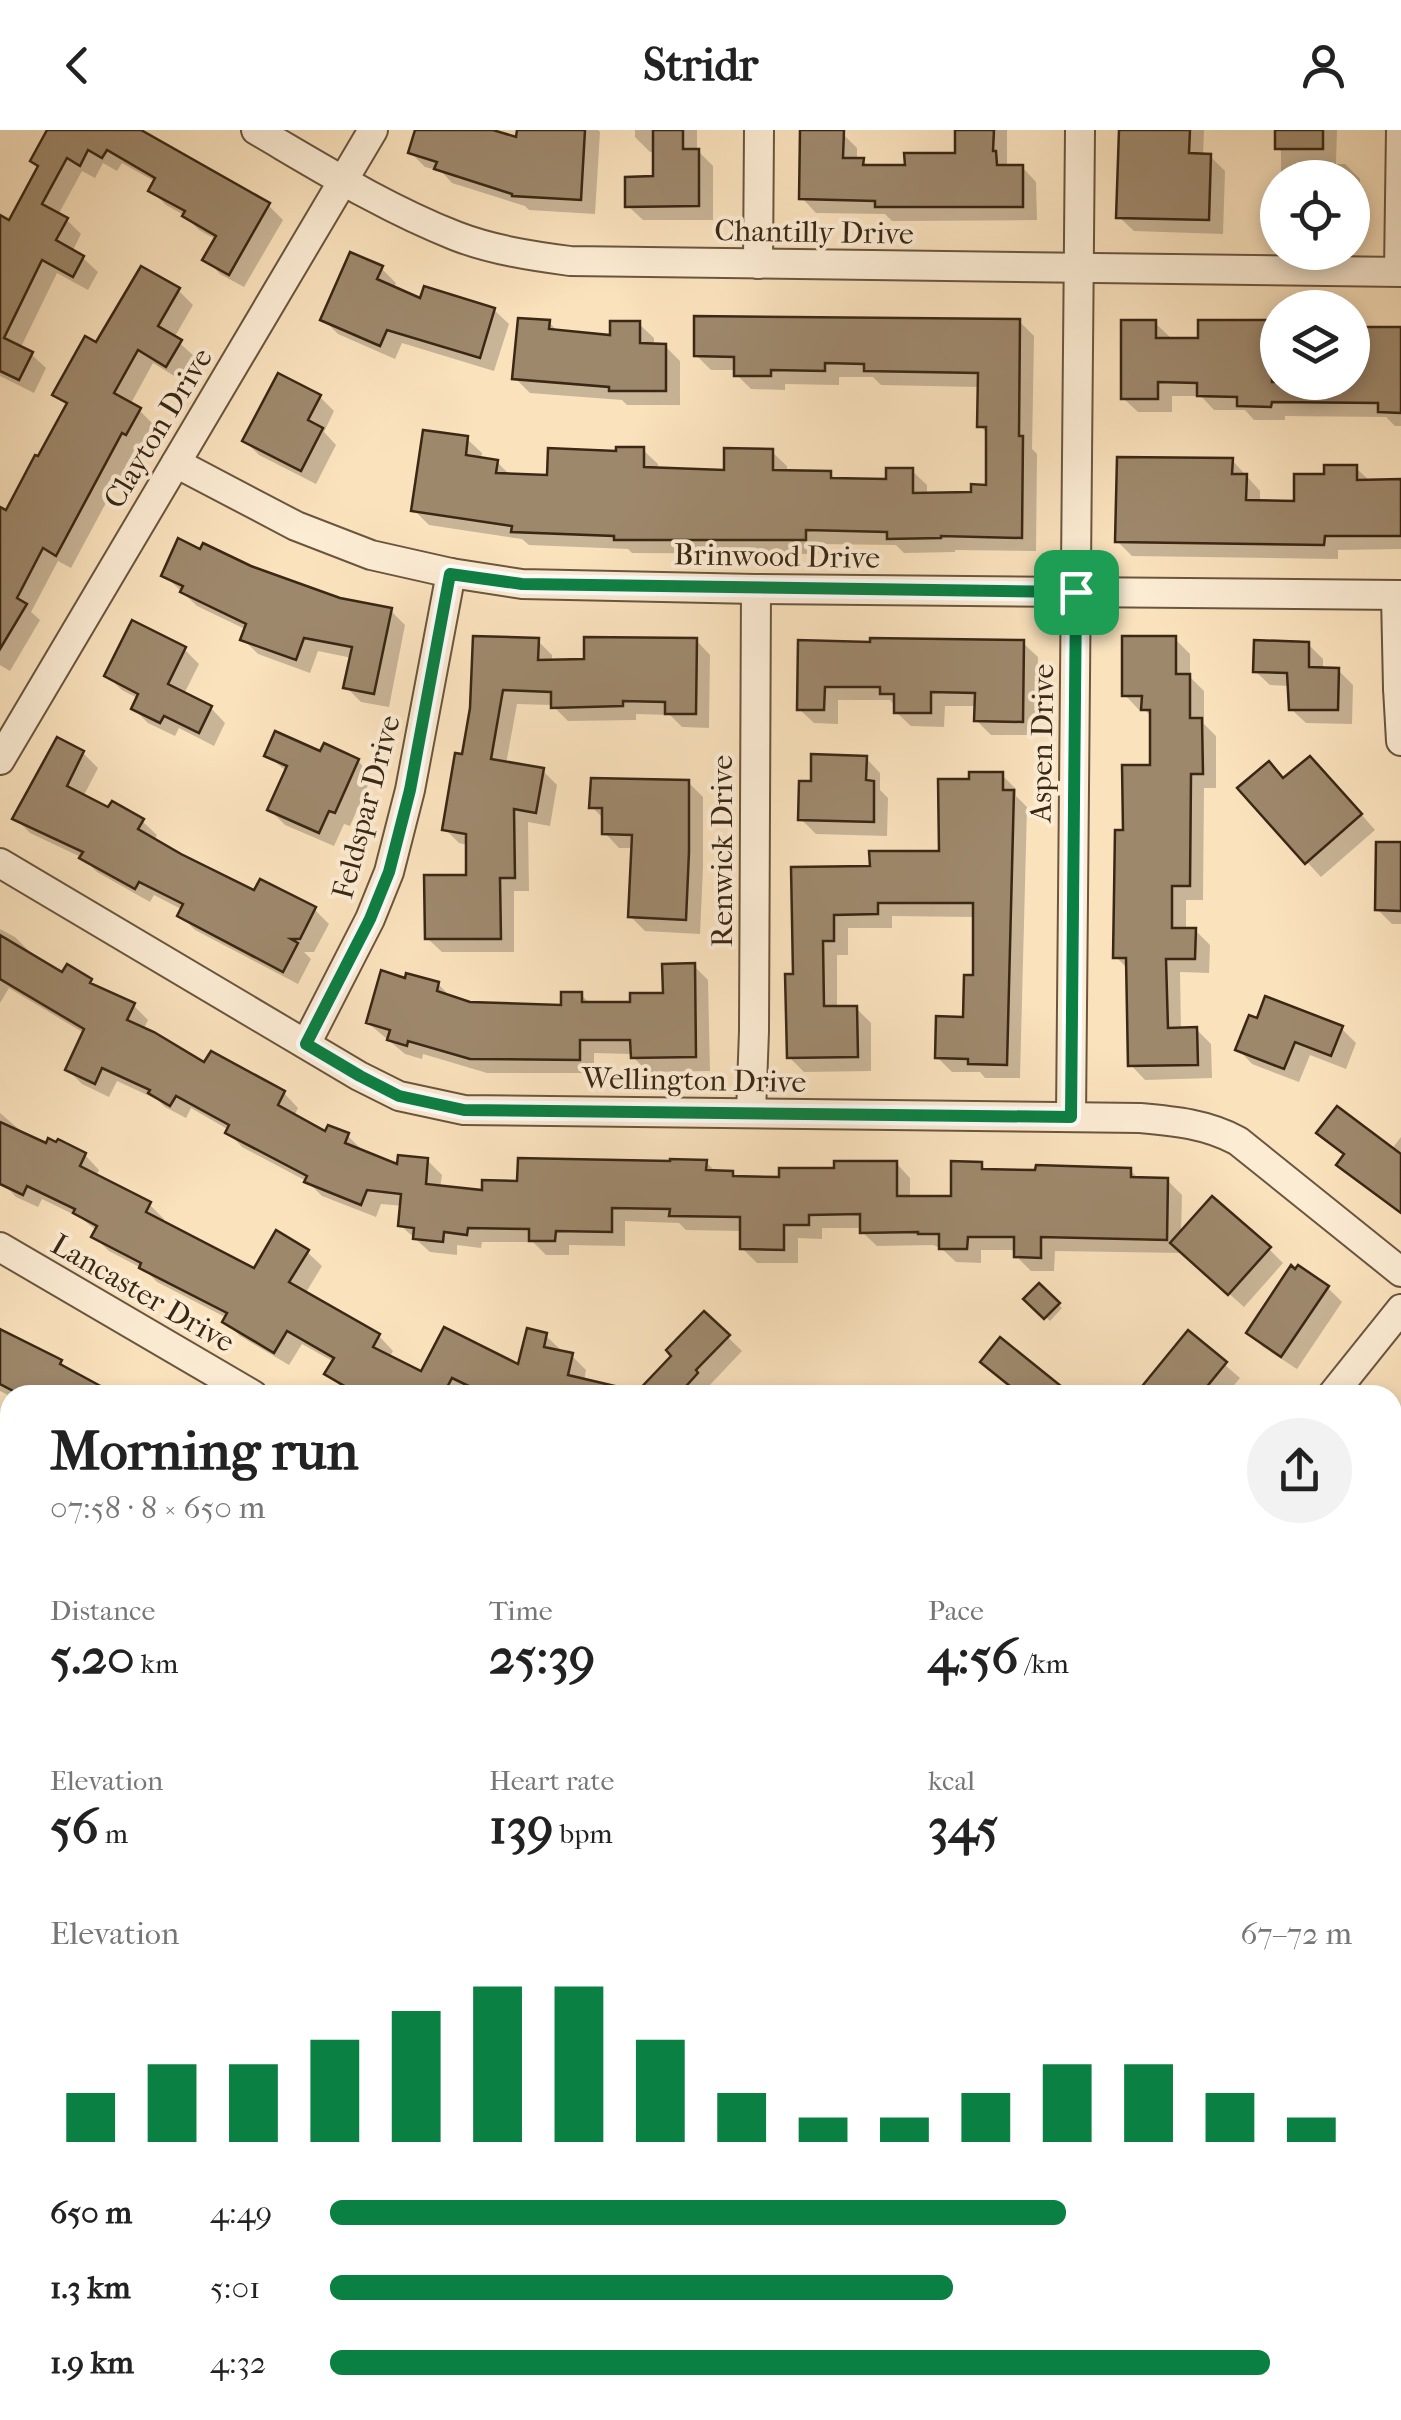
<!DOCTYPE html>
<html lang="en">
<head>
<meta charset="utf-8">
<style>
  body { margin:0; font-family:"IM FELL French Canon",serif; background:#f2f2f2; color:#222; height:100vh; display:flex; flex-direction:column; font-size:38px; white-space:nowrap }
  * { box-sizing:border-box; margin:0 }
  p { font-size:32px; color:#767676 }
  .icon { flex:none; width:55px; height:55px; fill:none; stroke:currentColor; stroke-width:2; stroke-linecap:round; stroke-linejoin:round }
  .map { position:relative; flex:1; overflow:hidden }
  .sheet { position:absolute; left:0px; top:1255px; width:1402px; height:1035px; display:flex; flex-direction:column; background:#fff; border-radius:30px 30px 0 0; box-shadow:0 5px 15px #0003 }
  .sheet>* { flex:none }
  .tools { position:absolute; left:1260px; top:30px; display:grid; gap:20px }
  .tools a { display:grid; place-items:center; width:110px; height:110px; border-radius:50%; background:#fff; box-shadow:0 5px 15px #0003; font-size:50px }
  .pin { position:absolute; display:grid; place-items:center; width:85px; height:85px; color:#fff; margin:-42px; border-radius:20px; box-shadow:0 5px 15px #0006 }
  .round { display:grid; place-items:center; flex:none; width:105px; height:105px; border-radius:52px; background:#f2f2f2 }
  .headline { display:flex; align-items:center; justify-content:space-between; height:170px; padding:0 50px }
  h1 { font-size:55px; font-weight:700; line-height:75px }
  .stats { display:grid; grid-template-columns:repeat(3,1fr); gap:15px; height:170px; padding:10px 50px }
  .stats div { display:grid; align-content:center }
  .stats b { font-size:50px; font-weight:700 }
  .stats small { font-size:28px; font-weight:400 }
  .stats p { font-size:28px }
  .chart { height:280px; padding:20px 50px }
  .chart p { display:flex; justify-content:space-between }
  .chart svg { width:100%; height:180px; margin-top:10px; stroke:#0b8043; stroke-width:6 }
  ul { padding:0 50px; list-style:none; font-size:32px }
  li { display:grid; grid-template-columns:160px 120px 1fr; align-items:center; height:75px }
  li i { height:25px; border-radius:12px; background:#0b8043 }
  header { display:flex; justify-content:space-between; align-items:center; height:130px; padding:0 50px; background:#fff; font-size:45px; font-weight:700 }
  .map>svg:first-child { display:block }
</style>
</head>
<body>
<header><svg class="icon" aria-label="back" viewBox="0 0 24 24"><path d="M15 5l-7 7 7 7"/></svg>Stridr<svg class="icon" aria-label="person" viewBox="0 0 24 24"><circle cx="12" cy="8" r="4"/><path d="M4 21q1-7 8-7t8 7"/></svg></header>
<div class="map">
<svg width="1401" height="2290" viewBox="0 0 1401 2290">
  <rect width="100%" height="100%" fill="#fae2bd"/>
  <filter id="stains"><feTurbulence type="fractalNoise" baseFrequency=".002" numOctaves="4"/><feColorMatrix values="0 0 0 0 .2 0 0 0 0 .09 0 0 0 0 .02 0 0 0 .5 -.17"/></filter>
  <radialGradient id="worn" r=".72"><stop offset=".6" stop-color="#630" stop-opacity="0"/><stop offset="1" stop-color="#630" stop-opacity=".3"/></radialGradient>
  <g fill="#0003">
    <polygon points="50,0 135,0 268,75 283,90 244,157 220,144 206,129 217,110 199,100 184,85 166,75 151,60 156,52 122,33 117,41 103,33 95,48 82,41 58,85 67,90 81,104 72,122 83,128 98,142 88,160 57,143 20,219 31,224 46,238 34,263 0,246 0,88 10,93 40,38 33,31"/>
    <polygon points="417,0 484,0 518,11 519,0 598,0 600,2 595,84 529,80 525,76 452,53 441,41 425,37 410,22"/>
    <polygon points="635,0 697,0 697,20 713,36 713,90 643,90 628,76 656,49 656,22 650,22 635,7"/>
    <polygon points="803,0 844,0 843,4 857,18 857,30 862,30 870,38 907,37 957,26 958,0 1007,0 1007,35 1009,37 1022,37 1036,52 1037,90 892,91 885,84 816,83 802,68"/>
    <polygon points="1122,0 1204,0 1203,26 1210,26 1225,41 1223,104 1134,101 1119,87"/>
    <polygon points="1276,0 1337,0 1336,34 1345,34 1360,49 1361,101 1352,101 1352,48 1281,48 1281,21 1277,18"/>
    <polygon points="381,138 396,153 393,159 422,172 494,180 509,194 494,241 402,213 395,229 338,204 323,189"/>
    <polygon points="178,160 193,175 174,208 195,227 181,250 153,233 130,275 139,280 154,295 141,317 137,315 71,438 58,431 31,482 40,490 10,541 0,535 0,389 7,383 68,276 56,264 97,215"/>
    <polygon points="1019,191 1034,206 1032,319 1037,324 1036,421 955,420 955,422 904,423 896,415 819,414 819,424 632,423 628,419 529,415 522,409 429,395 414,380 467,309 482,323 481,330 497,332 511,346 549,348 619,323 643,320 658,334 658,340 726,342 772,322 787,336 787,343 830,344 837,351 888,352 912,341 927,355 927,365 973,365 988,357 989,305 980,296 980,257 881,255 873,247 839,247 839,255 785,254 785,260 751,259 736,244 736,240 711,240 696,225"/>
    <polygon points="549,192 559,203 612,207 639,194 654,208 654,216 665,216 680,231 680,275 627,275 622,270 530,263 515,248"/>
    <polygon points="1155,193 1170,207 1170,210 1200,211 1272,193 1278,199 1278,252 1352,252 1401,200 1401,296 1395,296 1386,287 1285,286 1285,290 1254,290 1245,280 1214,280 1201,266 1172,266 1172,282 1138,282 1123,268"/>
    <polygon points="320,267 334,281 324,302 336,315 316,354 259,325 245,311"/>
    <polygon points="1232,330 1260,361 1260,373 1296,374 1326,346 1356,338 1371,352 1401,352 1401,419 1338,420 1338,429 1132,426 1117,411"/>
    <polygon points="250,438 339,471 391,481 405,495 389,577 361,572 346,557 352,528 318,521 310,543 258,524 243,509 247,500 197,476 164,445"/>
    <polygon points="1175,509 1190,524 1190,547 1204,561 1204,594 1216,606 1216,658 1204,658 1203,770 1186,770 1186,800 1195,800 1210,815 1209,843 1180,842 1181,900 1196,899 1211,914 1212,948 1145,950 1131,935 1129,840 1116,827 1126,703 1153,637 1152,587 1145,580 1139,580 1125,565"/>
    <polygon points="696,510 710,525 709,598 682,597 670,585 636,584 636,590 568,591 552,575 517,574 506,634 543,641 557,655 550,696 528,692 529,761 514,761 514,822 442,822 427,808 468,747 468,715 459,713 445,699 464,627 473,578 538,511 552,525 552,532 587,531"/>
    <polygon points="800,513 1023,513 1038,527 1036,605 991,605 976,590 977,576 945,576 944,597 911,596 896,582 896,577 890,570 838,570 838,594 814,593 799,579"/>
    <polygon points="1308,514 1323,529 1323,540 1338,540 1353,555 1352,594 1306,593 1291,579 1290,556 1270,555 1255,541"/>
    <polygon points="184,519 199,534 184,564 211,578 225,593 214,616 179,598 175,606 148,593 134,579 139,569 122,560 107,546"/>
    <polygon points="58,610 83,623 98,638 83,667 142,691 157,705 154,711 255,763 314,779 329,794 314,822 304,822 311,829 298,854 195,800 180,785 183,780 154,765 150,772 97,742 83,728 30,703 15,688"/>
    <polygon points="267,625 321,625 358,631 372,646 350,696 344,694 334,716 285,695 270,680 287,642"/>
    <polygon points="866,628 880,643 880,660 888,668 887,706 816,704 801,689 814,654"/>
    <polygon points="1325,643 1375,700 1321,747 1307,732 1285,651"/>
    <polygon points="1002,645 1016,659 1016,666 1027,677 1020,948 985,948 980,942 952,942 937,927 966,889 975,848 975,787 892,786 892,798 848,798 848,825 837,825 837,878 856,878 871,893 871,941 804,942 789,927 796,846 794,740 872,738 942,724 971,652"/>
    <polygon points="688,652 703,667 703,738 700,804 645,801 630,786 633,718 619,718 605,703 605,690 592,677"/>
    <polygon points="1401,715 1401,794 1392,794 1377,779"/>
    <polygon points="0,799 15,807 30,822 28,824 63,846 91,851 100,860 133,875 148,890 143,900 205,936 284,963 298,978 294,986 327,1004 347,1005 362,1020 361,1022 399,1037 427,1030 442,1045 440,1058 484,1063 520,1053 706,1032 717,1043 732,1043 737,1049 781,1049 896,1033 910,1048 910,1069 953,1069 981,1035 988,1042 1130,1040 1139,1049 1167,1050 1182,1065 1181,1104 1269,1119 1283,1133 1244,1177 1184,1123 1055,1121 1054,1141 1031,1141 1016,1126 1016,1120 981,1120 981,1133 956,1132 941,1118 933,1115 877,1116 862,1102 862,1098 822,1098 822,1109 798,1108 798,1133 757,1133 742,1118 742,1101 686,1100 679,1093 625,1091 625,1116 569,1115 569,1125 546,1125 533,1112 482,1112 481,1118 457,1115 457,1125 430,1122 400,1095 403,1076 381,1074 376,1087 322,1066 308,1052 242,1017 228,1002 229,1000 191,978 186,988 165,977 158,970 117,951 109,967 82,954 68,940 84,903 9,858 0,873"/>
    <polygon points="694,836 708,850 710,941 648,942 633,927 633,924 594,923 594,943 487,943 423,924 422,929 405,924 368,893 407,851 438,854 453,869 470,875 563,877 581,865 591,874 632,875 665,865"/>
    <polygon points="1341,898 1356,913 1346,939 1310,925 1299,952 1252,934 1238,919"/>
    <polygon points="0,983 22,1002 21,1004 48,1016 85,1025 99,1040 96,1047 149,1074 164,1089 162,1093 254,1142 307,1122 322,1136 305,1164 379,1206 393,1221 389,1228 422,1245 520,1238 546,1206 561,1220 560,1223 572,1226 586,1240 584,1251 638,1264 674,1226 704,1184 742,1221 708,1257 711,1259 706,1265 476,1265 467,1260 464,1265 353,1265 342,1258 327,1243 334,1232 302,1214 289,1235 240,1206 225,1191 227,1188 157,1152 145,1140 109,1121 94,1107 97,1101 81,1088 42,1069 38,1077 16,1067 2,1052"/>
    <polygon points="1319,1003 1391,1020 1401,1007 1401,1084 1354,1049 1339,1034 1345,1026"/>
    <polygon points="1039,1156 1062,1178 1050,1191 1027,1169"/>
    <polygon points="1327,1157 1342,1172 1297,1239 1263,1217 1249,1203"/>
    <polygon points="0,1202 61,1232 72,1244 112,1265 10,1266 0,1261"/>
    <polygon points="1188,1203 1240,1248 1226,1265 1156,1265"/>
    <polygon points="0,1380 10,1385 10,1463 0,1453"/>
    <polygon points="1392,1480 1401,1487 1401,1527 1392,1520"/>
    <polygon points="0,1632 0,1653 10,1655 10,1731 0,1730"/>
    <polygon points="1392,1674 1401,1678 1401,1732 1398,1737 1392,1734"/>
    <polygon points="0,1847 10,1848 10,1895 4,1894 1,1919"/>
    <polygon points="1392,1851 1401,1856 1401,1941 1392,1937"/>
    <polygon points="1401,2092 1401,2217 1396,2212 1392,2178 1392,2093"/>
    <polygon points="673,2280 750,2280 750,2290 672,2290"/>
  </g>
  <g fill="#9e886c" stroke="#3a2714" stroke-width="2.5">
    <polygon points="47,0 141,0 270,73 229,145 202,130 216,106 182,86 185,81 148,61 155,48 107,20 102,28 88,20 80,36 67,28 42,74 68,88 56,110 84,126 73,147 42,130 4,208 33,222 19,250 0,241 0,85 9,90 38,36 30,31"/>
    <polygon points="415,0 493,0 516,7 517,0 585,0 581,70 512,66 512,64 434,39 437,32 408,23"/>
    <polygon points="653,0 683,0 683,19 699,19 699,76 625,77 625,47 653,46"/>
    <polygon points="800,0 844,0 843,28 864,28 863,35 905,35 904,23 955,23 955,0 994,0 993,21 996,21 997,35 1023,35 1023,77 875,77 875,71 799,69"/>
    <polygon points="1119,0 1190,0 1189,23 1211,24 1209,90 1116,88"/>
    <rect x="1275" y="0" width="48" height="19"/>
    <polygon points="350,122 383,136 377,149 420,168 424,156 495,178 480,228 387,200 380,216 320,190"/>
    <polygon points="141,136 180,158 158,196 182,210 166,237 138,220 114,263 141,278 126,305 122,303 56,426 43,418 17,468 27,474 0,519 0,377 6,380 35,325 38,326 67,273 52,265 85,206 96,212"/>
    <polygon points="694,186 1020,189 1019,306 1023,306 1022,408 941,406 941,408 887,409 887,402 806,400 806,410 614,410 614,406 511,402 512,396 411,381 423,300 468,306 466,325 498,330 496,343 547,345 548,318 616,321 616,317 644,317 644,337 724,340 724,318 773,319 773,340 831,341 831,348 886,349 886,338 913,338 913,363 971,362 971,354 986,355 986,297 977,297 978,243 864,241 864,234 825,233 825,241 771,240 771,246 734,246 734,227 694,226"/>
    <polygon points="518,188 550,190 549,199 610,205 610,191 640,191 640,213 666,214 666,261 609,261 609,257 512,249"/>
    <polygon points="1121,190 1156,190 1156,208 1198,208 1198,190 1273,190 1272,252 1352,252 1352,197 1401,197 1401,283 1378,282 1378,273 1272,272 1271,277 1237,276 1237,267 1197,266 1197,253 1158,252 1158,269 1121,269"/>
    <polygon points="278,243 321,265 308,290 323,298 301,341 242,311"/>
    <polygon points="1117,327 1233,328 1232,344 1247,344 1246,370 1294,371 1294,344 1324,344 1324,335 1357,335 1357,350 1401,349 1401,406 1325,406 1324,415 1115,412"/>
    <polygon points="178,408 200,419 203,413 251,436 340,468 392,478 374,564 343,558 352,517 304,508 296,530 240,510 246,494 180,462 183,456 161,446"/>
    <polygon points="132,490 186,517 168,554 212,576 199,603 164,586 160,593 131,579 138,564 104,546"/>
    <polygon points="473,506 539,508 538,530 584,529 584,507 697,508 696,584 665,584 665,572 623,571 623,576 551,578 551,562 503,560 491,629 544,638 536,683 514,679 515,748 500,748 501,809 425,809 424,745 466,745 466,704 442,700 455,623 462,624 470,578"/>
    <polygon points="1122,506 1176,506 1176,544 1190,544 1190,588 1202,588 1203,644 1191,644 1190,756 1172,756 1172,798 1196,798 1195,829 1166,829 1168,898 1197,897 1198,935 1128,936 1126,828 1113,828 1115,700 1123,700 1122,635 1150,635 1150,580 1141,580 1142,566 1122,566"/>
    <polygon points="870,508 1024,510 1023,592 974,591 975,563 931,562 931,583 894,583 894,564 880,564 880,557 825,557 824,580 797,580 798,510 870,512"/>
    <polygon points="1254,510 1309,512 1309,537 1339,538 1338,580 1289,580 1287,543 1253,542"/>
    <polygon points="275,601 320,621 324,613 359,629 335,683 329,681 319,703 267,680 287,636 264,626"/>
    <polygon points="57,607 84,621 67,656 108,677 112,671 144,689 138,699 181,724 254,760 260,749 316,777 300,809 291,809 298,813 283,842 177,786 183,774 139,752 135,759 79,728 83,722 12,689"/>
    <polygon points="811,624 867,626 866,650 874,651 874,692 798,690 799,651 811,651"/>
    <polygon points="1310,626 1362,684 1305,734 1237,658 1269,631 1283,648"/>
    <polygon points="969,642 1003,642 1003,660 1014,660 1007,935 968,934 968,929 935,928 936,886 963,887 964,845 973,845 973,773 878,773 878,784 834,785 834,811 823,811 824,876 857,876 858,927 787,928 785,844 793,844 791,737 870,736 869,721 939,721 938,649 969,649"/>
    <polygon points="591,648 689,650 689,722 686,790 628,787 632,705 602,704 602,678 589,678"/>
    <polygon points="1376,712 1401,712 1401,781 1375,780"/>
    <polygon points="0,805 62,842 67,834 92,849 90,853 135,873 127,890 154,902 204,932 211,921 285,961 278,975 325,1001 328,995 349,1003 345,1013 397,1034 398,1025 428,1028 426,1054 482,1060 482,1050 517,1051 518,1028 670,1031 670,1029 707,1030 706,1040 733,1041 733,1046 779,1047 779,1038 834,1038 834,1031 897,1031 897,1066 951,1066 951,1031 982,1032 982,1039 1035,1040 1036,1035 1131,1038 1131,1047 1168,1048 1167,1110 1041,1107 1041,1128 1014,1127 1014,1107 968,1107 967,1119 939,1119 939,1104 918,1104 918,1102 860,1103 860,1084 809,1085 809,1095 784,1095 784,1120 740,1119 740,1087 669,1086 670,1079 612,1078 612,1102 556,1101 555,1111 529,1111 529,1099 468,1098 467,1105 444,1102 443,1112 413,1109 414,1098 398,1096 401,1064 367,1060 361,1075 304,1052 307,1046 225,1003 229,995 176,966 170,976 148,963 150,960 102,938 95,954 65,940 84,899 0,849"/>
    <polygon points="695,833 696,927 631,928 630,910 580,910 580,930 470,929 408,911 407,916 387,910 390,900 366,893 381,840 405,848 406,843 439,852 437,861 470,872 561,875 561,862 582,862 582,872 630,872 630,863 663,863 662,834"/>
    <polygon points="1265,866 1343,896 1331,926 1295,912 1284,939 1235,920 1249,885 1257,888"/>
    <polygon points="1337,976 1401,1024 1401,1083 1336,1035 1344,1024 1316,1003"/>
    <polygon points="0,992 46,1013 48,1008 56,1012 58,1009 86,1023 80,1036 151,1072 146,1082 254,1138 276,1100 309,1120 289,1152 380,1204 373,1217 421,1241 444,1197 518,1234 527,1198 547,1203 544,1217 573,1223 568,1245 619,1257 618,1265 496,1265 477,1260 452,1248 443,1265 360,1265 324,1244 334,1228 287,1201 274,1223 222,1192 227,1183 139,1138 141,1133 91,1107 97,1096 73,1083 75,1079 27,1056 23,1065 0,1054"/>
    <polygon points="1212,1066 1271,1117 1228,1165 1170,1113"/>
    <polygon points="1291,1135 1295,1139 1298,1135 1329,1156 1281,1227 1246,1203"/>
    <polygon points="1039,1153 1060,1173 1044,1189 1023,1169"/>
    <polygon points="704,1181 730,1205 696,1240 698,1243 678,1265 634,1265 671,1226 666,1220"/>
    <polygon points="0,1199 62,1230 60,1234 117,1265 21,1265 0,1254"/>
    <polygon points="1188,1200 1227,1232 1200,1265 1155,1265 1143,1255"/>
    <polygon points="1000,1207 1072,1265 1021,1265 980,1232"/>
  </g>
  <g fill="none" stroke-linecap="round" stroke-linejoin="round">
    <g stroke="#6a563e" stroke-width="32">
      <g id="minor">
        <path d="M256,0c65,38 129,78 200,106 36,14 76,20 114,25l831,11"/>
        <polyline points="758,134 759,0"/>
        <polyline points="1399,141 1401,0"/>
        <polyline points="176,333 296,396 371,425 451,443 522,454 756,459 1401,465"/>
        <polyline points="1396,465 1398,558"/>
        <polyline points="1401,559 1398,558 1401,611"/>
        <polyline points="0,630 373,0"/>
        <path d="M0,733l359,213 40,20 65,14 676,8c34,3 67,6 98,23l163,131"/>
        <polyline points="306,914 370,789 389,742 410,660 451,443"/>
        <polyline points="751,983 754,901 756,459"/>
        <polyline points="1071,987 1080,0"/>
        <polyline points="0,1117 253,1265"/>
        <polyline points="1332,1265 1401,1179"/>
        <polyline points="0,1505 10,1511"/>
        <polyline points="1392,1575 1401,1581"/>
        <polyline points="0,1781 10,1782"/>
        <polyline points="1392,1979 1401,1983"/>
        <polyline points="0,2253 10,2256"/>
        <polyline points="1392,2274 1401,2273"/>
        <polyline points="85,2280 116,2290"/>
        <polyline points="990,2280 1000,2290"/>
        <polyline points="412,2290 436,2280"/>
        <polyline points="1271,2290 1347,2280"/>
      </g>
    </g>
    <use href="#minor" stroke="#fcecd4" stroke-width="28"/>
  </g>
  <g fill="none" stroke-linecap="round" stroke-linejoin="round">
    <g stroke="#fff" stroke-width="20">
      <polygon id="route" points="450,444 522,454 1076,462 1071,987 464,980 399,966 360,946 306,914 370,789 389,742 410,660"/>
    </g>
    <use href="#route" stroke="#0b8043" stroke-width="12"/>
  </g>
  <g text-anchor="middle" stroke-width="8" stroke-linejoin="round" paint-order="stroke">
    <g font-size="30" fill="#3a2714" stroke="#fcecd4">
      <text transform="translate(814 102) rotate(1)" y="10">Chantilly Drive</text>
      <text transform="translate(158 298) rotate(-59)" y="10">Clayton Drive</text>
      <text transform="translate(777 426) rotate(1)" y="10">Brinwood Drive</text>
      <text transform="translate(1042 613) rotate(-89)" y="10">Aspen Drive</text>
      <text transform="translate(366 677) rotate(-75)" y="10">Feldspar Drive</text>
      <text transform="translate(722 721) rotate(-90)" y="10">Renwick Drive</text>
      <text transform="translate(694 950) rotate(1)" y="10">Wellington Drive</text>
      <text transform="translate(143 1163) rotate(30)" y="10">Lancaster Drive</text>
    </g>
  </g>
  <rect width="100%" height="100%" filter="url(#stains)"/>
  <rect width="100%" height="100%" fill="url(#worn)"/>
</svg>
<div class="tools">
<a><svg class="icon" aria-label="locate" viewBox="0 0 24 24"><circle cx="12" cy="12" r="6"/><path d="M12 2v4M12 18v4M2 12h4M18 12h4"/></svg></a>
<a><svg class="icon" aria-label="layers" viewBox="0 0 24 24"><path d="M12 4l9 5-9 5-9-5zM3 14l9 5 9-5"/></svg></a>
</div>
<div class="pin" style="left:1076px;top:462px;background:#1e9e55"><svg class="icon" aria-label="arrive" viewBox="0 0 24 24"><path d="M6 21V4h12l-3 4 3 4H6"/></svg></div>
<section class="sheet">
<div class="headline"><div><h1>Morning run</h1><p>07:58 · 8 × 650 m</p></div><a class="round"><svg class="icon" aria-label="share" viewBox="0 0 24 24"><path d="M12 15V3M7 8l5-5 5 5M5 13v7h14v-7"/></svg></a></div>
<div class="stats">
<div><p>Distance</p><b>5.20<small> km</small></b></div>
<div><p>Time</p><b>25:39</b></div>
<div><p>Pace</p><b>4:56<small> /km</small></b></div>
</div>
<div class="stats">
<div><p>Elevation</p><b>56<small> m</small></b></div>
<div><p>Heart rate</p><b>139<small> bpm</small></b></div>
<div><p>kcal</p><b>345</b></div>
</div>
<div class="chart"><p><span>Elevation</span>67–72 m</p>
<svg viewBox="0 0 160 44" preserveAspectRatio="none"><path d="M5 44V32M15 44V25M25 44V25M35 44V19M45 44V12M55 44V6M65 44V6M75 44V19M85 44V32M95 44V38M105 44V38M115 44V32M125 44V25M135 44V25M145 44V32M155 44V38"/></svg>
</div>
<ul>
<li><b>650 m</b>4:49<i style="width:72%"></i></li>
<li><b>1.3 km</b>5:01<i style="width:61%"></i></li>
<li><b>1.9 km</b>4:32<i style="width:92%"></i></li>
</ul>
</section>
</div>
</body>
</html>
